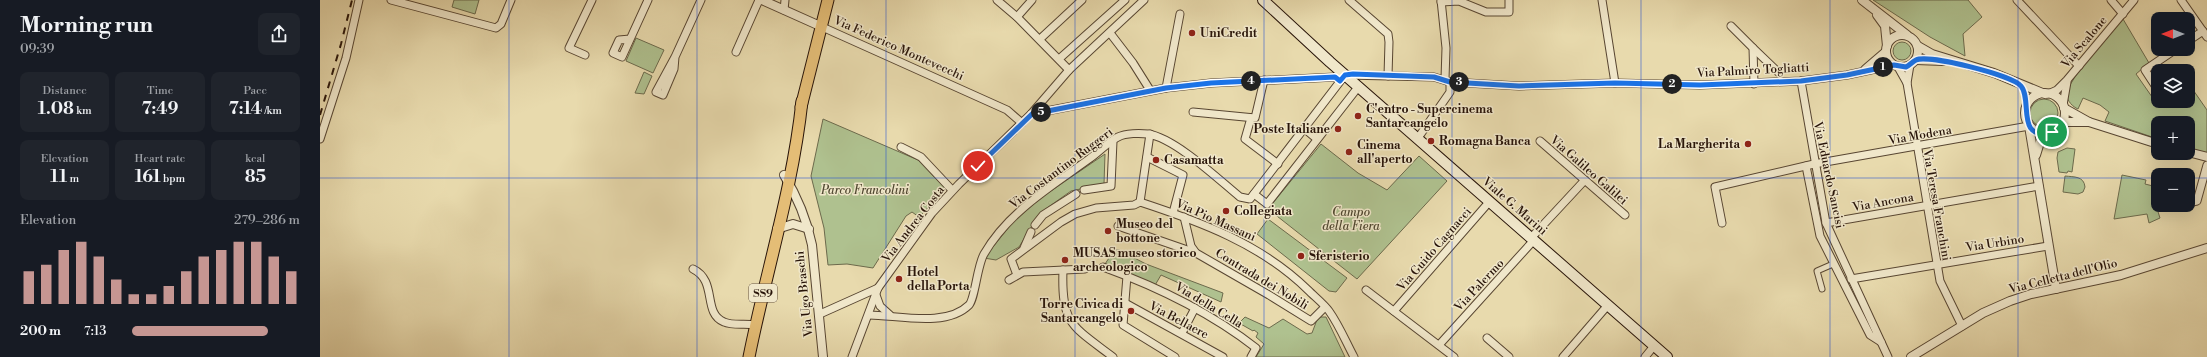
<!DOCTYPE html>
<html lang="en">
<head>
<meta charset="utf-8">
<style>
  body { margin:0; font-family:"Libre Bodoni",serif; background:#20242c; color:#f1f3f6; height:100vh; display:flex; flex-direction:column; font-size:15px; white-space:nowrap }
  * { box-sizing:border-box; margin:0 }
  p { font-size:13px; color:#9ea1a6 }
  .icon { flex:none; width:22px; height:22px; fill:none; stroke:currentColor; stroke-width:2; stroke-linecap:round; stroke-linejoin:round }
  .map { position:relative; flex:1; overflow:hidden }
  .details { display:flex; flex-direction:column; background:#171b24; width:320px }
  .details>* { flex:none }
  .needle { width:26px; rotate:270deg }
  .tools { position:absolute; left:1831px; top:12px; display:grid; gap:8px }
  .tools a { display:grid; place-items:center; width:44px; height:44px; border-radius:8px; background:#171b24; box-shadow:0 4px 16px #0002; font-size:20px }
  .pin { position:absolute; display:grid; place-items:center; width:34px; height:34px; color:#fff; margin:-17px; border:2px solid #fff; border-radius:50%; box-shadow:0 1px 4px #0007 }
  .km { position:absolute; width:20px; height:20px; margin:-10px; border-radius:50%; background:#222; color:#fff; font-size:11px; line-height:20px; text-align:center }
  .round { display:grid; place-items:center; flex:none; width:42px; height:42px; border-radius:8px; background:#20242c }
  .overview { display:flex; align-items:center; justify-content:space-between; height:68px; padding:0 20px }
  h1 { font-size:22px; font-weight:700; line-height:30px }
  .stats { display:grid; grid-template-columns:repeat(3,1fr); gap:6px; height:68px; padding:4px 20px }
  .stats div { display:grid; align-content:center; border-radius:8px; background:#20242c; text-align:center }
  .stats b { font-size:17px; font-weight:700 }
  .stats small { font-size:11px; font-weight:400 }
  .stats p { font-size:11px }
  .chart { height:112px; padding:8px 20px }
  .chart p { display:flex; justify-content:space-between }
  .chart svg { width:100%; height:72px; margin-top:4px; stroke:#c59692; stroke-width:6 }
  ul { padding:0 20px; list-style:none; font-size:13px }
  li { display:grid; grid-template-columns:64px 48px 1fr; align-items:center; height:30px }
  li i { height:10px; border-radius:5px; background:#c59692 }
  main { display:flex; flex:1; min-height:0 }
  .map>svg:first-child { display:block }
</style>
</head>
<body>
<main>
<section class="details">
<div class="overview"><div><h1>Morning run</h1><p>09:39</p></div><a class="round"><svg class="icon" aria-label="share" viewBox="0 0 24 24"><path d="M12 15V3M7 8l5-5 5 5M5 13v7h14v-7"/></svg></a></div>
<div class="stats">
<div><p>Distance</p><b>1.08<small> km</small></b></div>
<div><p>Time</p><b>7:49</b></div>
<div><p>Pace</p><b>7:14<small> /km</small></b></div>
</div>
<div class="stats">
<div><p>Elevation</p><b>11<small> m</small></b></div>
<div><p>Heart rate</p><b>161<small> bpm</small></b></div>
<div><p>kcal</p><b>85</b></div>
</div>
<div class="chart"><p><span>Elevation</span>279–286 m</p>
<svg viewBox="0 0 160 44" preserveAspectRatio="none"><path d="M5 44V24M15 44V20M25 44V11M35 44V6M45 44V15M55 44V29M65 44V38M75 44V38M85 44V33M95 44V24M105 44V15M115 44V11M125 44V6M135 44V6M145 44V15M155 44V24"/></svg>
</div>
<ul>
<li><b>200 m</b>7:13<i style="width:81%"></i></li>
</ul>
</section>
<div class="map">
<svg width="1887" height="357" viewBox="0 0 1887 357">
  <rect width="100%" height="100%" fill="#e8daad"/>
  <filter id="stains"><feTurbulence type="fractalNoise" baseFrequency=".005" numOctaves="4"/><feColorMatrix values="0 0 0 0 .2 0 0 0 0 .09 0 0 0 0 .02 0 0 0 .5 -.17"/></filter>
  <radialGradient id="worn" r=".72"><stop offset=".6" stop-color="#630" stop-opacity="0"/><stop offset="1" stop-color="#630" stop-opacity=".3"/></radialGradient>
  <g fill="#afc18f" stroke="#6c6a4c">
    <polygon points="134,0 159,0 155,14 132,7"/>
    <polygon points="1553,0 1648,0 1662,17 1643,34 1645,56 1610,37"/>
    <path d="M1803,19l26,44 -13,11 21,30 5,-3h26l1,-17 18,26v43l-19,-5v-25h-30v16l-53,-18 4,-9 -9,-7 -17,-7 -5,11c-5,-2 -11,-8 -11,-14 0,-16 44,-62 56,-76z"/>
    <polygon points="316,38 344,50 333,73 306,61"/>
    <circle cx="1582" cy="51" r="9"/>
    <polygon points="324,72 332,76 324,94 315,93"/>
    <circle cx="1724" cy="113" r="14"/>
    <polygon points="503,119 598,160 626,189 599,217 592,212 586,216 553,268 527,264 508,265 504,228 491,176"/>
    <polygon points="1001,144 1038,173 1067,190 1099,156 1127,181 1037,279 948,209"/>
    <polygon points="1747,148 1755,149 1752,172 1748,171 1747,173 1739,172 1737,158 1738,152"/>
    <polygon points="785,154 784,184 751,191 720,213 699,247 676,260 664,258 694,221 722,197"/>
    <polygon points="1802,175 1826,180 1825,184 1837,187 1834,199 1840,218 1829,223 1827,214 1794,219"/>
    <path d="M1745,176c9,1 19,0 20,11l-2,5 -5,2 -15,-2z"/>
    <polygon points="948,219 1027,278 1016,292 1009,291 937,234"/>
    <polygon points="792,250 799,250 826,264 903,293 901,302 841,275 834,287 783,267 789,258 787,252"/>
    <polygon points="925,317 949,328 963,319 987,334 992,333 998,317 1006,317 1025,357 936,357 944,344 936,337 938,333 934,330 933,331 919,323"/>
  </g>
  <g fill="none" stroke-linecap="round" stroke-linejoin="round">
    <g stroke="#584632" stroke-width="7">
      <polyline id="pedestrian" points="1502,289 1497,271 1513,264"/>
    </g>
    <g stroke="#584632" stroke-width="9">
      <g id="minor">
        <polyline points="71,0 176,28 181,24 191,0"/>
        <polyline points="677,0 697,17 749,70"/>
        <polyline points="1029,0 1068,34 1069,42 1068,76"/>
        <polyline points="1121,0 1126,48 1125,79"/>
        <polyline points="1282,0 1295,83"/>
        <polyline points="1697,0 1759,66"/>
        <polyline points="1791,0 1803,14"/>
        <polyline points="1861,0 1887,37"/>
        <polyline points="1121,2 1139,1 1166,12 1189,12 1189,0"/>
        <polyline points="464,10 465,0"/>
        <polyline points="697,17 712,0"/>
        <polyline points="500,26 687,110 702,123"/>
        <polyline points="1411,26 1433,48 1434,84"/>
        <polyline points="790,33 813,63 830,90"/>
        <polyline points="310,39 299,40 293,53 302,57 328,0"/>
        <polyline points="720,39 762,0"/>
        <polyline points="1868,41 1883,31"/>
        <polyline points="1433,48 1458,72"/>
        <polyline points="416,52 439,0"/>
        <polyline points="265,55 249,48 272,0"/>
        <polyline points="355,57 354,69 343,95 336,92 355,57 381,0"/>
        <polyline points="739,59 805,0"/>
        <polyline points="1590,65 1587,83 1620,281 1642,326"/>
        <polyline points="1578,67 1587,83"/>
        <polyline points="1545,69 1566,51"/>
        <polyline points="1481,81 1506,223 1568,357"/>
        <polyline points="846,88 860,14"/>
        <polyline points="1838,90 1825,70 1856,49"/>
        <polyline points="1728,94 1737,90 1747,80 1814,0"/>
        <polyline points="1743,105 1747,82"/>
        <polyline points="873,112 935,118 944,80"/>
        <polyline points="711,114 846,88 891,83 1015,77 1020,81"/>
        <polyline points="931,118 925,139 958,164"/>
        <polyline points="985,129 997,139"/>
        <polyline points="1098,138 1130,92 1130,82"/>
        <polyline points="0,139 26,58 39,0"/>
        <polyline points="1220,141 1305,215"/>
        <polyline points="581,147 601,157 632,190"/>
        <polyline points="827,157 863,175 853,213"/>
        <polyline points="1486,166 1500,236 1550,335 1561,342"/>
        <polyline points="764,190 791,186 793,141"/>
        <polyline points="934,194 947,204 1039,86"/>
        <path d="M820,202c61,20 121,42 168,88 7,7 16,14 21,21 10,14 17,31 25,46"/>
        <polyline points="820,202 830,134"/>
        <polyline points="1868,203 1877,201 1887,165"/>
        <polyline points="864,217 871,246 876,253 949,295 991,321 1005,307"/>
        <polyline points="1402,223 1395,187 1494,164 1709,126"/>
        <polyline points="1506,223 1719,186"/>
        <polyline points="715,225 723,215 756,194"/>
        <polyline points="798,226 876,253"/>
        <polyline points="1211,238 1264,181"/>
        <polyline points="704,248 711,232"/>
        <path d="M783,267c55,20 107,45 153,81l-5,9"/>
        <path d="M373,269c25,12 9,44 31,53 9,4 22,1 31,3"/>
        <path d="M743,270c-2,54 9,56 50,87"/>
        <polyline points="697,275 691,259 741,222 755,214 776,208 814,205 820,202"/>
        <polyline points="807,276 803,325 855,357"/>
        <polyline points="1531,279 1728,246"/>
        <polyline points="689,280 703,272 765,269"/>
        <polyline points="1046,290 1134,357"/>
        <polyline points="556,295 560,306 570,315"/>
        <polyline points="805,303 903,357"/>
        <polyline points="1074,311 1170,201"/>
        <polyline points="500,314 558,288"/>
        <path d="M549,315c28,0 77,13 100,-10 6,-6 8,-39 15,-51 24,-42 68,-68 105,-95 10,-7 19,-17 29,-22 8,-4 22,-4 30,-3 27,4 70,45 92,63l10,2 95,-124 89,2 16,5 69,4 96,-3 85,2 101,-4 46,-6 47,-10"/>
        <polyline points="862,333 875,308"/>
        <polyline points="1167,338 1189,357"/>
        <polyline points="1119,345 1214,240"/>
        <polyline points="532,357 558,288 612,213 639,184 711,114 749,70 824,0"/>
        <polyline points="1243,357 1288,305"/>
        <polyline points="1325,357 1334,346"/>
      </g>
    </g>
    <g stroke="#584632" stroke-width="10">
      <g id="tertiary">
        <polyline points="442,0 500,26"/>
        <polyline points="1542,0 1587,35"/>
        <polyline points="1557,15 1565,26 1567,46"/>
        <circle cx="1582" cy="51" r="16"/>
        <polyline points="1598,46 1612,54 1674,73 1725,94"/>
        <polyline points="1596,60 1623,61"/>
        <circle cx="1725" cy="113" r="20"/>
        <polyline points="1743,122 1769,122 1744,108"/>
        <polyline points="1769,122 1838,144"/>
        <polyline points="1709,126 1736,289"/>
        <polyline points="1868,152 1887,157"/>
        <polyline points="1716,155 1720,142 1727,133"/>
        <path d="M464,175c13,21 23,46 28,70l11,112"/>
        <polyline points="457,229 473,224 489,229"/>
        <polyline points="1591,357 1663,313 1690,301 1711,294 1801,275 1887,248"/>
      </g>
    </g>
    <g stroke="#281409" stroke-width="12">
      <polyline id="secondary" points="943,0 1010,62 1347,357"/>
    </g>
    <g stroke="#281409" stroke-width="13">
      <g id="primary">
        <polyline points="481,107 508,0"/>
        <path d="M429,357c17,-85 44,-170 53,-256"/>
      </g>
    </g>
    <use href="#pedestrian" stroke="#f0e7ca" stroke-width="5"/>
    <use href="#minor" stroke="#f0e7ca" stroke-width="7"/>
    <use href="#tertiary" stroke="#f0e7ca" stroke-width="8"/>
    <use href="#secondary" stroke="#f0e7ca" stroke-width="10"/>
    <use href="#primary" stroke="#e4bd76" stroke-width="11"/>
    <polyline stroke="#281409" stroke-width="2" stroke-dasharray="7 7" stroke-linecap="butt" points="0,115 21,44 32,0"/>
  </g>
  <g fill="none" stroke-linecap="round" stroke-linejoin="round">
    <g stroke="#fff" stroke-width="8">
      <path id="route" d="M658,166l54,-52 134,-26 45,-5 124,-6 5,4 5,-6 8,-1 81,3 16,5 69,4 96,-3 85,2 101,-4 46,-6 47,-10 12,2c4,-2 6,-5 10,-7 12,-6 96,15 105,26 12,15 -6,55 31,46"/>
    </g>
    <use href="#route" stroke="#1a73e8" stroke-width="5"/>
  </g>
  <path fill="none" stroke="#1d4ed8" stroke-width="1" stroke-opacity="0.55" d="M189,0v357M377,0v357M566,0v357M755,0v357M944,0v357M1132,0v357M1321,0v357M1510,0v357M1698,0v357M0,178h1838M1868,178h19"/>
  <g fill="#8f2418" stroke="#f0e7ca" stroke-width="1.5">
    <circle cx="872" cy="33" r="4"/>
    <circle cx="1038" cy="116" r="4"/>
    <circle cx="1018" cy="129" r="4"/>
    <circle cx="1111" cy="141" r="4"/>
    <circle cx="1428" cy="144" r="4"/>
    <circle cx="1029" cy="152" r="4"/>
    <circle cx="836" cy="160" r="4"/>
    <circle cx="906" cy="211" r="4"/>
    <circle cx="788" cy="231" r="4"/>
    <circle cx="981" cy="256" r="4"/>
    <circle cx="745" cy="260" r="4"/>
    <circle cx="579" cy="279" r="4"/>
    <circle cx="811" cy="311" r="4"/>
  </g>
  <g text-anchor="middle" stroke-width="3" stroke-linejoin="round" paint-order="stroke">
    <rect fill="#f0e7ca" stroke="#645343" stroke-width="1" x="429" y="284" width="28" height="18" rx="3"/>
    <g font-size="11" font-weight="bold" fill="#281409">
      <text x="443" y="297">SS9</text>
    </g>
    <g font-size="12" font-weight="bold" fill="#281409" stroke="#f0e7ca" text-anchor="start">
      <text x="880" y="37">UniCredit</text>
      <text x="1046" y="113">C'entro - Supercinema<tspan x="1046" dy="14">Santarcangelo</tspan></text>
      <text x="1010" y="133" text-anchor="end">Poste Italiane</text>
      <text x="1119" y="145">Romagna Banca</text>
      <text x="1420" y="148" text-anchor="end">La Margherita</text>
      <text x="1037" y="149">Cinema<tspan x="1037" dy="14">all'aperto</tspan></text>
      <text x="844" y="164">Casamatta</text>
      <text x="914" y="215">Collegiata</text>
      <text x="796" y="228">Museo del<tspan x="796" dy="14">bottone</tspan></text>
      <text x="753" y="257">MUSAS museo storico<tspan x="753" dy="14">archeologico</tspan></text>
      <text x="989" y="260">Sferisterio</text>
      <text x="587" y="276">Hotel<tspan x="587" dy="14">della Porta</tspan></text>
      <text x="803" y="308" text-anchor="end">Torre Civica di<tspan x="803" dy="14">Santarcangelo</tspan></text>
    </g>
    <g font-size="12" fill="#281409" stroke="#f0e7ca">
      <text transform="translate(1764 42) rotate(-50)" y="4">Via Scalone</text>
      <text transform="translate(579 48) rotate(24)" y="4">Via Federico Montevecchi</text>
      <text transform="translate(1433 70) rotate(-3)" y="4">Via Palmiro Togliatti</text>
      <text transform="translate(1600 135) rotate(-10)" y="4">Via Modena</text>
      <text transform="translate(741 168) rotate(-37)" y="4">Via Costantino Ruggeri</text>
      <text transform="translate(1269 170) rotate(41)" y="4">Via Galileo Galilei</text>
      <text transform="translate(1509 175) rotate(78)" y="4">Via Eduardo Sancisi</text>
      <text transform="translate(1563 202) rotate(-10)" y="4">Via Ancona</text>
      <text transform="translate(1617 205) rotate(80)" y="4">Via Teresa Franchini</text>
      <text transform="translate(1195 206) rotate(41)" y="4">Viale G. Marini</text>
      <text transform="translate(896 220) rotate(24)" y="4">Via Pio Massani</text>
      <text transform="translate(593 224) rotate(-52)" y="4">Via Andrea Costa</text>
      <text transform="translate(1675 243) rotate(-9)" y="4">Via Urbino</text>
      <text transform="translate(1114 249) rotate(-49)" y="4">Via Guido Cagnacci</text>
      <text transform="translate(1743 276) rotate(-14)" y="4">Via Celletta dell'Olio</text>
      <text transform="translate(942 279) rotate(31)" y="4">Contrada dei Nobili</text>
      <text transform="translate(1159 285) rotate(-47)" y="4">Via Palermo</text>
      <text transform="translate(484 294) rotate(-96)" y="4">Via Ugo Braschi</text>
      <text transform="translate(889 305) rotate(31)" y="4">Via della Cella</text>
      <text transform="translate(859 320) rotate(28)" y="4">Via Bellaere</text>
    </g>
    <g font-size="12" font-style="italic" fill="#504831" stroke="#f0e7ca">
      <text x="545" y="194">Parco Francolini</text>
      <text x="1031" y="216">Campo<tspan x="1031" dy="14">della Fiera</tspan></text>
    </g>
  </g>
  <rect width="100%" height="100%" filter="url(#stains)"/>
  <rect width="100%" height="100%" fill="url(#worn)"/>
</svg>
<div class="tools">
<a><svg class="needle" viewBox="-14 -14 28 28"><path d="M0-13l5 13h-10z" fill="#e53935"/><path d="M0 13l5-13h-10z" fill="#9ea1a6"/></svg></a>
<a><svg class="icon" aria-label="layers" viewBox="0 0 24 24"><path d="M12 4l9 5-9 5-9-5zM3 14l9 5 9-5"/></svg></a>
<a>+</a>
<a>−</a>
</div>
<div class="pin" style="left:1732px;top:132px;background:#1e9e55"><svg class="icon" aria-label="arrive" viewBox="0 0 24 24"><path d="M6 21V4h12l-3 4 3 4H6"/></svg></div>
<div class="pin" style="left:658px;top:166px;background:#d93025"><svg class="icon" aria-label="check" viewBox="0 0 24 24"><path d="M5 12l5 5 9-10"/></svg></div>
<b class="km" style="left:1563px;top:67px">1</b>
<b class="km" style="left:1352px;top:84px">2</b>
<b class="km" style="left:1139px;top:82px">3</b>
<b class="km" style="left:931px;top:81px">4</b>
<b class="km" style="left:721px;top:112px">5</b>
</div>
</main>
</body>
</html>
